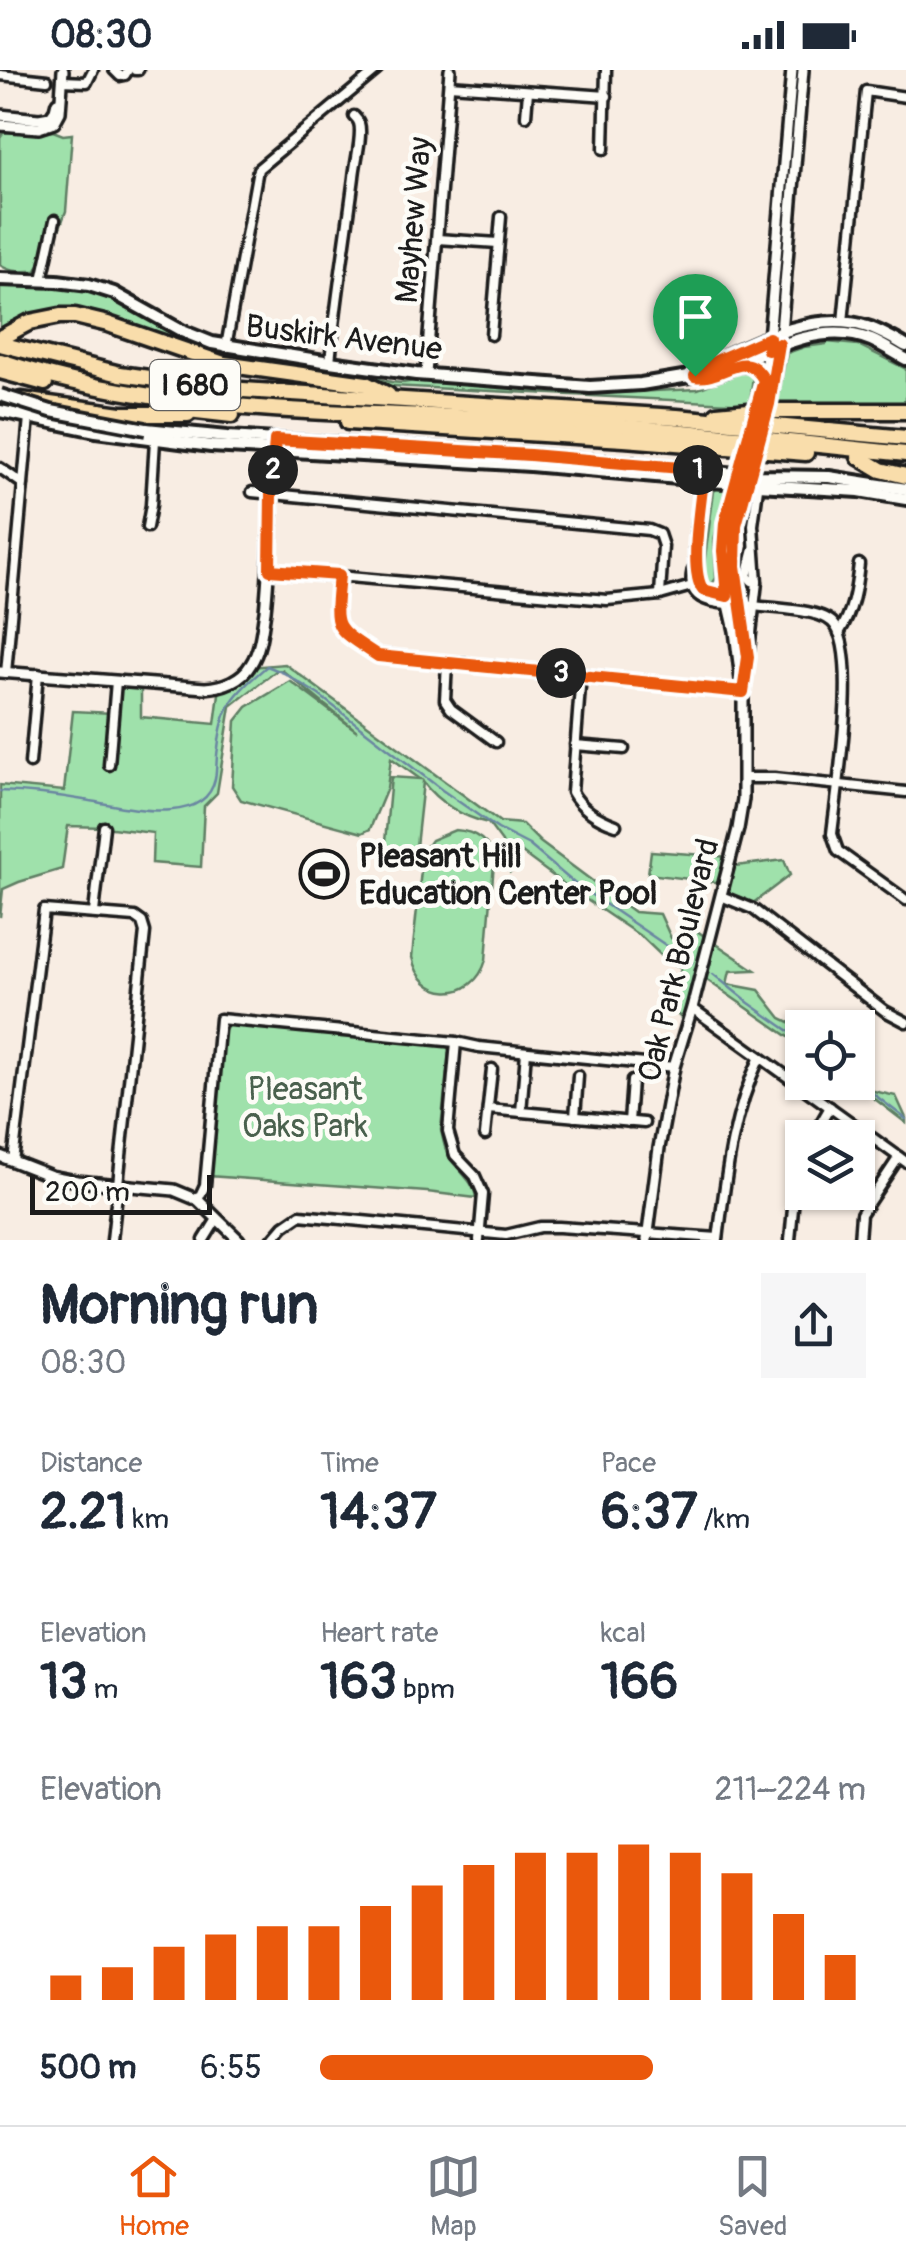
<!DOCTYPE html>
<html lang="en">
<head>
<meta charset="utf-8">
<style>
  body { margin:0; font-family:Pangolin,sans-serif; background:#f6f6f7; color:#1f2937; height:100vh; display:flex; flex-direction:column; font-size:38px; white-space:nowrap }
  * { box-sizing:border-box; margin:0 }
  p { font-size:32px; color:#747a83 }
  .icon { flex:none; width:55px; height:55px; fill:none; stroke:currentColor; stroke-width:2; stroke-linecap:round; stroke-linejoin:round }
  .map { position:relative; height:1170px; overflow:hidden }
  .panel { display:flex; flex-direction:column; background:#fff; flex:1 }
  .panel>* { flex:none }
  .fabs { position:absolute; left:785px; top:940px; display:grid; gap:20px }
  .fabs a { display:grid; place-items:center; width:90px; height:90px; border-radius:0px; background:#fff; box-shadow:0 2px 8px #0004; font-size:50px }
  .scale { position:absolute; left:30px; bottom:25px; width:182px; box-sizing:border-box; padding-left:10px; border:5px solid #1c1c1c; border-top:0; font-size:28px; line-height:35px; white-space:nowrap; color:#1c1c1c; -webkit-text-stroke:8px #fdfcf7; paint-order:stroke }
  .pin { position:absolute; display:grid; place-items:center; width:85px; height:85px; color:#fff; margin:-102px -42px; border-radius:50% 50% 50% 0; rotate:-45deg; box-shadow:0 0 10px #0007 }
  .pin .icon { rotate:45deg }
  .km { position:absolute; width:50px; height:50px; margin:-25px; border-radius:50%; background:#222; color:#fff; font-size:28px; line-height:50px; text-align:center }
  .round { display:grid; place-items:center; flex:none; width:105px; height:105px; border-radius:0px; background:#f6f6f7 }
  .headline { display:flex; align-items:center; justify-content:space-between; height:170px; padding:0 40px }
  h1 { font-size:55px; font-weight:800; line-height:75px }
  .figures { display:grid; grid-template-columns:repeat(3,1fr); gap:15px; height:170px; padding:10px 40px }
  .figures div { display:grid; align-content:center }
  .figures b { font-size:50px; font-weight:800 }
  .figures small { font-size:28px; font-weight:400 }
  .figures p { font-size:28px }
  .chart { height:280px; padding:20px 40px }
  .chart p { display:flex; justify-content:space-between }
  .chart svg { width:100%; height:180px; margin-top:10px; stroke:#ea580c; stroke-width:6 }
  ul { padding:0 40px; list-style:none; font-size:32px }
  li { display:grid; grid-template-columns:160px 120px 1fr; align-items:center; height:75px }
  li i { height:25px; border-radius:12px; background:#ea580c }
  .status { display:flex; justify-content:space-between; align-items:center; height:70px; padding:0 50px; background:#fff; direction:ltr }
  .status svg { height:28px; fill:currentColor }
  .tabs { display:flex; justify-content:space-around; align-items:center; height:140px; border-top:2px solid #e0e1e3; background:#fff; font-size:28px; color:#747a83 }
  .tabs a { display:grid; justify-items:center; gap:5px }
  .tabs .on { color:#ea580c }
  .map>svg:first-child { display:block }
</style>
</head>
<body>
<div class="status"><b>08:30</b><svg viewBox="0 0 49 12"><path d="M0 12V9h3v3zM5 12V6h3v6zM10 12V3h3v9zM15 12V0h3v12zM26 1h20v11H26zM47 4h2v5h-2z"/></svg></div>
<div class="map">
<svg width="906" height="1170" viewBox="0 0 906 1170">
  <rect width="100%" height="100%" fill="#f8ede3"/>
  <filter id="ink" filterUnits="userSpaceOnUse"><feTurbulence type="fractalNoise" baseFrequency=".01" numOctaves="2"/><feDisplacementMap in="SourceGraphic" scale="20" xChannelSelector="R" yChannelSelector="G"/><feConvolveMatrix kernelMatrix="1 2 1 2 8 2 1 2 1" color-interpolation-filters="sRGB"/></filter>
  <g filter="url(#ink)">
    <g fill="#9fe1ab" stroke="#5e7e64" stroke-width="2.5">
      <path d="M53,61l10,4 9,-1 -6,77 -11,30h-6l-5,28 -6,-3 -2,5c-13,0 -25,2 -36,-6v-128l3,-4c17,-3 33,2 50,-2z"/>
      <path d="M0,217c38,-1 79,-3 114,13 31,14 55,37 88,47 53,16 112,19 167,27 15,8 33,12 48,5l171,15 110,-5 47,-19 8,4 -3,30 -379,-19 -131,-18 -165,-51 -75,22z"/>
      <polygon points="827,272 858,275 906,299 906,338 776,335 787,283 804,277 826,274"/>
      <polygon points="719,417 726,418 714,470 716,508 713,513 706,514 702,510 714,421"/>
      <path d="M285,594l215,158 22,2 18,18 94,70 26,2 11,24 14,7 6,-18 64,43 -25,1 -3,13 32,6 22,28 21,10v18l-101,-70 -14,48 -14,-14 8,-43 -13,-5 -25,-24 -71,-48 -58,-43 4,17 -8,8 -8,-30 -14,-19c-25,-6 -50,-20 -65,-41l-8,74 -31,-3 7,-76 29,2 -29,-21 -4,30 -17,41 -8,4 -121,-33 -9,-14 4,-65 11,-14 43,-26 67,50 -75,-61 -6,1 -45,35 -14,87 -13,13 -3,61 -49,-4 1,-30 -49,-6 -36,-1 -6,43 -43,13 -16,7 -3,28v-132l64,6 9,-80 40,2 3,-32 25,2v34l74,7 5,-38 30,-19z"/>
      <path d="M455,760c21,1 36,12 39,33l-8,97c-13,44 -65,41 -74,-3l11,-106 8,-11z"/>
      <polygon points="651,781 730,787 736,796 784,790 790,805 748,837 721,826 723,813 648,804"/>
      <path d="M236,954l211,21 2,5 -8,80c2,9 3,17 7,25 9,16 26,25 28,43l-49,-6 -218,-16 15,-144 4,-6z"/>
      <polygon points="858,1007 865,1019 896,1026 906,1048 906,1053 854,1013 858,1012"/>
    </g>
    <polygon fill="#9eccf9" stroke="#6a86a1" stroke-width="2.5" points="315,791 336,793 334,816 313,814"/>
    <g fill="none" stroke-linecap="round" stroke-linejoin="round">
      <g stroke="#6a86a1" stroke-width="2.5">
        <path d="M0,721c28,1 56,4 84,9 35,5 120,30 131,-21 2,-10 1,-21 3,-31 5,-45 17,-54 49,-82l17,7 35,22 123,95 56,39 31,16 45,38 118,80"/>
        <polyline points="713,904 749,933 802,970"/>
        <polyline points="858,1012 906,1049"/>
      </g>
      <g stroke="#1c1c1c" stroke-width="15">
        <g id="minor">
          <polyline points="114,0 120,6 125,5 128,0"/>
          <polyline points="135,0 138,0"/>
          <polyline points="0,5 47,10"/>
          <polyline points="62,11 87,12 93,0"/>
          <polyline points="449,15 607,26"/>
          <polyline points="526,46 528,21"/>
          <polyline points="604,79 606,0"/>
          <polyline points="437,169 498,173"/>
          <polyline points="42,210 55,150"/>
          <polyline points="843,252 866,21 906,27"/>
          <polyline points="491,265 501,147"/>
          <polyline points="226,277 258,99 377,0"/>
          <path d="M330,292c6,-62 16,-123 24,-185 1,-14 9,-42 5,-54 -1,-3 -3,-5 -5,-7"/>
          <polyline points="0,398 23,414"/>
          <polyline points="252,422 649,460 659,464 663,476 660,525"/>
          <polyline points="147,457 151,435 155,370"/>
          <polyline points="754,479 747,506 752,511 757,512"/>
          <polyline points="270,500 607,530 660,525 692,516"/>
          <path d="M339,505c-5,56 -8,50 39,80l365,37"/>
          <path d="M742,535c22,3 75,3 90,17 29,26 4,172 0,212l6,17 68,49"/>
          <path d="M839,563c14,-22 17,-43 20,-69"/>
          <polyline points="749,580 757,512 753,455 759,411"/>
          <polyline points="447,593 445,630 451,639 496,672"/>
          <polyline points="6,603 29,347"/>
          <path d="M581,604l-9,118c9,16 26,27 44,33"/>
          <polyline points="575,675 624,679"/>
          <polyline points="30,693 38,604"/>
          <polyline points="109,695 116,611"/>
          <polyline points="743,708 774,708 906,722"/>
          <polyline points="721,826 753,839 885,941 906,952"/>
          <polyline points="94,842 104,757"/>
          <polyline points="692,938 906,1092"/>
          <polyline points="456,972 448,1061 455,1085 475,1106 483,1124 479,1170"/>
          <polyline points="488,1039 644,1053"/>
          <polyline points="521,1042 526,982"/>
          <polyline points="575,1047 578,1006"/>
          <polyline points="629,1052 632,1011"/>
          <polyline points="485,1065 492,999"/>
          <polyline points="812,1068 830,1037"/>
          <polyline points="13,1091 44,840 135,847 142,852 145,862 112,1170"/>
          <polyline points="198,1130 205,1115 220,949 456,972 479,977 674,997"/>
          <polyline points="204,1170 217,1149"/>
          <polyline points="272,1170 284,1156 300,1145 506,1165 540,1157 559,1157 718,1168"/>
          <path d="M718,1170c8,-65 14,-124 42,-183"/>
          <polyline points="790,1170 795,1117 802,1088"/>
          <polyline points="859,1170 861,1144 899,1087"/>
        </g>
      </g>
      <g stroke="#1c1c1c" stroke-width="16">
        <g id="tertiary">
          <polyline points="0,45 39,49 50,47 55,40 57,32"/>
          <polyline points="0,55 39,58 54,53 60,42 63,0"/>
          <polyline points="737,296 755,296 764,309"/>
          <polyline points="426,304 450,0"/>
          <polyline points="759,333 768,280 792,0"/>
          <polyline points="769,334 781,262 803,0"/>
          <path d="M703,408c-1,27 -16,91 0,112l28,8"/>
          <polyline points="734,419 725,453 723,481 727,526 735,561 741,610"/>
          <path d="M693,501c-6,28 15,30 37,33"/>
          <path d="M0,602l205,16c18,-1 37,-8 46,-24 10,-15 11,-36 14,-53 6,-55 5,-109 10,-164"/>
          <polyline points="0,1086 51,1106 77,1111 174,1120 198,1130 239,1170"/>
          <polyline points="647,1170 659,1078 674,997 692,938 738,759 743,729 743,622 748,587 735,496 735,467 744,421"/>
        </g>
      </g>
      <g stroke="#1c1c1c" stroke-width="18">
        <g id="secondary">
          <path d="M0,209l57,2 32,4 25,8 68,38 30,12 118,19 86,12 174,13 51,-3 54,-9c15,4 31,-5 45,-12 39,-18 87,-41 131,-23 12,5 23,13 35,19"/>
          <path d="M695,305l5,-7c48,-22 110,-58 164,-42 15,4 28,12 42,20"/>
          <polyline points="0,341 96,361 211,376 530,395 758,415 859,421 906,429"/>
          <polyline points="146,359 227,367 530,385 759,406 829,407 906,419"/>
        </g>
      </g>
      <g stroke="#1c1c1c" stroke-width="21">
        <g id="motorway">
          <polyline points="0,268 30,252 60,246 75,246 108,254 224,294 366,314 388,325"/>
          <polyline points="0,274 120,304 227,319 677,347 906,368"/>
          <path d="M0,291c163,54 335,50 504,58 134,7 269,21 402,35"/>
          <polyline points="0,301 45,313"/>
          <polyline points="21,330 121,344 188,344"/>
          <polyline points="179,339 232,345"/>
          <polyline points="717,344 749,341 906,341"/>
          <polyline points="348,352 624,369 806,383"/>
          <polyline points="859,387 881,400 906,406"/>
        </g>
      </g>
      <use href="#minor" stroke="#fdfcf7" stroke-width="8"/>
      <use href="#tertiary" stroke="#fdfcf7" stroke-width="9"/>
      <use href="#secondary" stroke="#fdfcf7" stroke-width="10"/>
      <use href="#motorway" stroke="#f9ddab" stroke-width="14"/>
      <g stroke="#1c1c1c" stroke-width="16" stroke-linecap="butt">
        <g id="tertiary-bridge">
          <polyline points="734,419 759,333"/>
          <polyline points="744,421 769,334"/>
        </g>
      </g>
      <g stroke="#1c1c1c" stroke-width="18" stroke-linecap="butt">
        <polyline id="secondary-bridge" points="0,325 51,341 146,359"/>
      </g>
      <use href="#tertiary-bridge" stroke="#fdfcf7" stroke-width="9"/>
      <use href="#secondary-bridge" stroke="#fdfcf7" stroke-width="10"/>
    </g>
  </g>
  <g fill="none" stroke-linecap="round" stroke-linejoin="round" filter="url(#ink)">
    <g stroke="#fff" stroke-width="20">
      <path id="route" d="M769,268l-1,12 11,-6 -10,60 -33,121 -1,41 13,91 -5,35 -365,-36c-47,-31 -44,-25 -39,-81l-69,-5 1,-76 4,-54 255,15 174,15c-2,27 -16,100 -1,120l24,6 -4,-45 2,-28 39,-143c-20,-35 -41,1 -69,-4l5,-8z"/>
    </g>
    <use href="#route" stroke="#ea580c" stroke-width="12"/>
  </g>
  <defs>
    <g id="stadium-ring" transform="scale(2.5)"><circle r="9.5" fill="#fdfcf7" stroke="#1c1c1c" stroke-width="1.5"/><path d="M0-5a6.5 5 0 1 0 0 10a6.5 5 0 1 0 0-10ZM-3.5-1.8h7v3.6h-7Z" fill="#1c1c1c"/></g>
  </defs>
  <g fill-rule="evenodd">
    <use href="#stadium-ring" x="324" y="804"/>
  </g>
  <g text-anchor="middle" stroke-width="9" stroke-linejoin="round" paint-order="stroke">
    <rect fill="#fdfcf7" stroke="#605f5e" stroke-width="2.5" x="150" y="290" width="90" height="50" rx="8"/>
    <g font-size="30" font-weight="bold" fill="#1c1c1c">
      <text x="195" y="325">I 680</text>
    </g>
    <g font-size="32" fill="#1c1c1c" stroke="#fdfcf7">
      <text transform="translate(413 150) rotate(-85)" y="11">Mayhew Way</text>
      <text transform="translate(344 267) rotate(7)" y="11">Buskirk Avenue</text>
      <text transform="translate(678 890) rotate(-76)" y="11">Oak Park Boulevard</text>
    </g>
    <g font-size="32" font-weight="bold" fill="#1c1c1c" stroke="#fdfcf7" text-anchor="start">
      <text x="359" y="797">Pleasant Hill<tspan x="359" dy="37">Education Center Pool</tspan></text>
    </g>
    <g font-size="32" fill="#4a614e" stroke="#fdfcf7">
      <text x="305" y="1030">Pleasant<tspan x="305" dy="37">Oaks Park</tspan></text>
    </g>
  </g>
</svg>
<div class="fabs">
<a><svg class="icon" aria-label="locate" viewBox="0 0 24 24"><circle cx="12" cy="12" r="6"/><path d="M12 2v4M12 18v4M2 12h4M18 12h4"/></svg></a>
<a><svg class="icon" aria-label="layers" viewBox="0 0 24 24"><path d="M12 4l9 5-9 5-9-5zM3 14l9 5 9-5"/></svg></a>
</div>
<div class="scale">200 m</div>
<div class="pin" style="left:695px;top:306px;background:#1e9e55"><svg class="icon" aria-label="arrive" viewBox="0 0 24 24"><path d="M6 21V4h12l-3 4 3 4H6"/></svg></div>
<b class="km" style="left:698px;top:400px">1</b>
<b class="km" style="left:273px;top:400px">2</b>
<b class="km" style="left:561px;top:603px">3</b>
</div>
<section class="panel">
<div class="headline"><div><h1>Morning run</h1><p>08:30</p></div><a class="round"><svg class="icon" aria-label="share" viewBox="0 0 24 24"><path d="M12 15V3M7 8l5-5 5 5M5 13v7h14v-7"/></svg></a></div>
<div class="figures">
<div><p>Distance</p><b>2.21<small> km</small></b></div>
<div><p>Time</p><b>14:37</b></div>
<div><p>Pace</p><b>6:37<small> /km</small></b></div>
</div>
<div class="figures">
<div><p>Elevation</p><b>13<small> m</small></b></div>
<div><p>Heart rate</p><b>163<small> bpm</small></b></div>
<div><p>kcal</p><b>166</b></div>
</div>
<div class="chart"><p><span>Elevation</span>211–224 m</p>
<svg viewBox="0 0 160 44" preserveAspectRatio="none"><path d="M5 44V38M15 44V36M25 44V31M35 44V28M45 44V26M55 44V26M65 44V21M75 44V16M85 44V11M95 44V8M105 44V8M115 44V6M125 44V8M135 44V13M145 44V23M155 44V33"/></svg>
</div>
<ul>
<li><b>500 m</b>6:55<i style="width:61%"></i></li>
</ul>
</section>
<nav class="tabs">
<a class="on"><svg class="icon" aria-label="home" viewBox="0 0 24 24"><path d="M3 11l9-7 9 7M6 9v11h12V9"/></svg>Home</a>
<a><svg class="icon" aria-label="map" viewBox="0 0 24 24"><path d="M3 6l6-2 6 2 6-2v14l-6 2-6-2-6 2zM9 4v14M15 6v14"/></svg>Map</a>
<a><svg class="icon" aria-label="saved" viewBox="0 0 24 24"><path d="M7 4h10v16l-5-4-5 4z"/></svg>Saved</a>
</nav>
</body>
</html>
